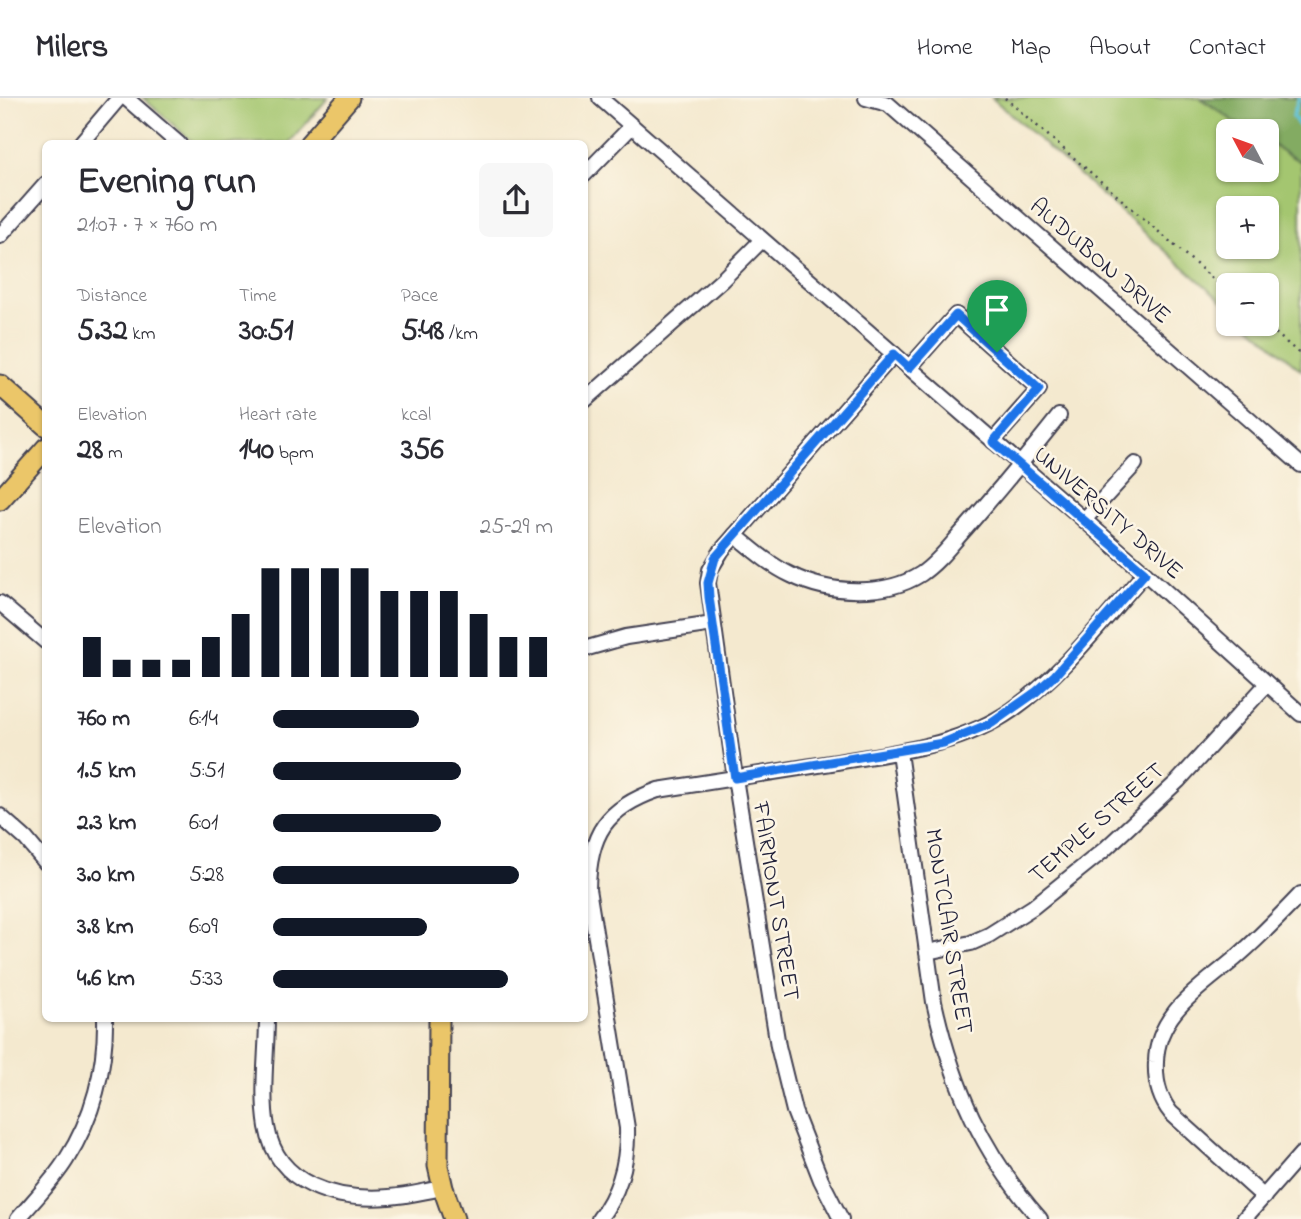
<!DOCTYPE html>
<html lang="en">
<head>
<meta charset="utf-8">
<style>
  body { margin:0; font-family:"Indie Flower",sans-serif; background:#f7f7f7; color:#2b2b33; height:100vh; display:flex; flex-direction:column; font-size:26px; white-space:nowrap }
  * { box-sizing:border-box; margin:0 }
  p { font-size:23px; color:#7c7c81 }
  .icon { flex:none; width:38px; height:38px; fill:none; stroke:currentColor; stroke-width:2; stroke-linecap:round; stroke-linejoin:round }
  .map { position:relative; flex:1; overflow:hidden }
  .panel { position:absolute; left:42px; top:42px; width:546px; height:882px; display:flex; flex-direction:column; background:#fff; border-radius:10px; box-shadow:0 2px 5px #0004 }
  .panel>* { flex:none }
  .needle { width:46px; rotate:311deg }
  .fabs { position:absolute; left:1216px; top:21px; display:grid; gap:14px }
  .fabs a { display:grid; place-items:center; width:63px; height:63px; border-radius:10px; background:#fff; box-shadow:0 2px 5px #0004; font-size:35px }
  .pin { position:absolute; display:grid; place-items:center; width:60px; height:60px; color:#fff; margin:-72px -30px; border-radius:50% 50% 50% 0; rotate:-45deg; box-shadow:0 0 7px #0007 }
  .pin .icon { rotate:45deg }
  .round { display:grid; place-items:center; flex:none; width:74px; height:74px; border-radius:10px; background:#f7f7f7 }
  .summary { display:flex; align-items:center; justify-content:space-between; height:119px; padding:0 35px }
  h1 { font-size:38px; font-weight:700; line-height:52px }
  .figures { display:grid; grid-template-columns:repeat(3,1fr); gap:10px; height:119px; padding:7px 35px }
  .figures div { display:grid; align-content:center }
  .figures b { font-size:30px; font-weight:700 }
  .figures small { font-size:19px; font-weight:400 }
  .figures p { font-size:19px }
  .chart { height:196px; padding:14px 35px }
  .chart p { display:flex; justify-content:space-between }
  .chart svg { width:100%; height:126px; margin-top:7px; stroke:#111827; stroke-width:6 }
  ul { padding:0 35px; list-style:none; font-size:23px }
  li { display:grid; grid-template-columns:112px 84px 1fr; align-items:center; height:52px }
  li i { height:18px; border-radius:9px; background:#111827 }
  header { display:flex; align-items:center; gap:42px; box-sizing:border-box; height:98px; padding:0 35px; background:#fff; border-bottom:2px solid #e1e1e2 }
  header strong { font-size:33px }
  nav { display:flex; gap:38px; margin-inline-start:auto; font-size:24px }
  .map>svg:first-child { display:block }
</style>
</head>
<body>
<header>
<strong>Milers</strong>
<nav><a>Home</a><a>Map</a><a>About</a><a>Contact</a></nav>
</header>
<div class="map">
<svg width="1301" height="1121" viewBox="0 0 1301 1121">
  <rect width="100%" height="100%" fill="#fcf5e5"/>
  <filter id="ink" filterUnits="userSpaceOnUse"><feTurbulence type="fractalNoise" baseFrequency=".0143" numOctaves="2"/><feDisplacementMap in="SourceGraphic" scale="14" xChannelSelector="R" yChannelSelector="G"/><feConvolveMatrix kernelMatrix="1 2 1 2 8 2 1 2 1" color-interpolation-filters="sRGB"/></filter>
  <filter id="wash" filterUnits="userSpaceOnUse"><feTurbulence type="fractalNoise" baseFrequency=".00686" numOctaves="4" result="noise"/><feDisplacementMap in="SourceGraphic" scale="28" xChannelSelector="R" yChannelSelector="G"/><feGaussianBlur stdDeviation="1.57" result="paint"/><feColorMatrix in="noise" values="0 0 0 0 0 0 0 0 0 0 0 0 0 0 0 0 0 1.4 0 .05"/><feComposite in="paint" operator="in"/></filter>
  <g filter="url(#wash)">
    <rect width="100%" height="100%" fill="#f4e9cf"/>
    <g fill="#a4c66f" stroke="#637455" stroke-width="2" fill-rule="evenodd">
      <polygon points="143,0 328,0 289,45 195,46"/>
      <path d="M992,0h208l48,33h-20v39h39v-28l34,20v208l-53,-46h19v-39h-39v21zM1228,110h39v39h-39z"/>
    </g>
    <polygon fill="#83ab62" stroke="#52664e" stroke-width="2" points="1201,0 1301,0 1301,64 1267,44 1267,33 1248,33"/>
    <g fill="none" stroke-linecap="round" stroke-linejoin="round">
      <polyline stroke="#5ec4db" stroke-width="3.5" points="1299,0 1293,18 1301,31"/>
    </g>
  </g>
  <g filter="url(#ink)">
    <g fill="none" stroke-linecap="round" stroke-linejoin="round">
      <g stroke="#424051" stroke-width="18">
        <g id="minor">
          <polyline points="126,0 179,46"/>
          <polyline points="600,0 1145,475 1301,616"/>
          <polyline points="866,0 888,6 1301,367"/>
          <polyline points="80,46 119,0"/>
          <polyline points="584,77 632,28"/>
          <polyline points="0,138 46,86"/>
          <polyline points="909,270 956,217 1039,291 993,343"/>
          <polyline points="584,303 722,182 762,142"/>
          <polyline points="1084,422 1135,366"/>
          <path d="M735,437c18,15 35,30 56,40 38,19 94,22 130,-1 18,-12 31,-31 45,-46 32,-37 63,-74 93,-112"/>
          <polyline points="0,505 46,544"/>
          <polyline points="584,551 626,539 713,526"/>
          <path d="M899,654l35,250c19,85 48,151 106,217"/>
          <polyline points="0,718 26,741 46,765"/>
          <polyline points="927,854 971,845 989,837 1033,809 1104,752 1178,683 1267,586"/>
          <path d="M267,920c0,36 -6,74 0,109 10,59 70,74 122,70 18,-1 36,-6 54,-9"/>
          <path d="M1264,1099l-93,-84c-12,-15 -16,-32 -15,-51 1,-51 48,-76 83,-107 22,-19 42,-40 62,-61"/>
          <path d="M18,1121c16,-19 35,-38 48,-59 27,-42 40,-92 39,-142"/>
          <path d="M599,1121c21,-27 29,-57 28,-91l-39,-239c1,-55 18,-81 70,-99 57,-9 115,-18 173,-27 63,-11 127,-16 181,-53 52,-37 91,-90 133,-137"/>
          <polyline points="841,1121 821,1082 794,1013 778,948 735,680 708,485 710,472 722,452 894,256"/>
          <polyline points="1244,1121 1301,1056"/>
        </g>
      </g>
      <g stroke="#424051" stroke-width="23">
        <g id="major">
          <polyline points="309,46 349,0"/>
          <polyline points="0,287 46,328"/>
          <polyline points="0,402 46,350"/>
          <polyline points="439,920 438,1068 443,1090 454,1121"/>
        </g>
      </g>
      <g stroke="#424051" stroke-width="2.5" stroke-dasharray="2 5" stroke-linecap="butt">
        <polyline points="1005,0 1228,194"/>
        <polyline points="1265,226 1301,257"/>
      </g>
      <use href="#minor" stroke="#fff" stroke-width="14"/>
      <use href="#major" stroke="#ebc669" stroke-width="19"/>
    </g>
  </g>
  <g fill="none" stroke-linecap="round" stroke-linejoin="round" filter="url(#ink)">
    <g stroke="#fff" stroke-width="14">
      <polygon id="route" points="956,217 1039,291 993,344 1145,475 1055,577 1036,594 992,625 943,645 735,680 709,499 708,485 715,460 894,256 909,270"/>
    </g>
    <use href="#route" stroke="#1a73e8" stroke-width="9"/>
  </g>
  <g text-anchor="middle" stroke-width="5" stroke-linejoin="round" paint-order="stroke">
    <g font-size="24" fill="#22223b" stroke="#fcf5e5">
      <text transform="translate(1101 162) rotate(41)" y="8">AUDUBON DRIVE</text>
      <text transform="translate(1109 414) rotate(41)" y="8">UNIVERSITY DRIVE</text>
      <text transform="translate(1096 724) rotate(-41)" y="8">TEMPLE STREET</text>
      <text transform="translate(777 803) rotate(81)" y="8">FAIRMONT STREET</text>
      <text transform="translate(950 833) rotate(81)" y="8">MONTCLAIR STREET</text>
    </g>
  </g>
</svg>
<div class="fabs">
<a><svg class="needle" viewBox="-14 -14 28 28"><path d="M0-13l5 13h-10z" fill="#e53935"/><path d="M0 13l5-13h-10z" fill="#7c7c81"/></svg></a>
<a>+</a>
<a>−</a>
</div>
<div class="pin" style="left:997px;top:254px;background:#1e9e55"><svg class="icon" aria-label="arrive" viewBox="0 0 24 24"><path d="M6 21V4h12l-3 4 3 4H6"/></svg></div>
<section class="panel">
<div class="summary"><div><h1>Evening run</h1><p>21:07 · 7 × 760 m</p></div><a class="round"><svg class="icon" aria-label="share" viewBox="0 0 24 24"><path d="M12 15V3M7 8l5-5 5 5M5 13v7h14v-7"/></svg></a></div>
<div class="figures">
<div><p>Distance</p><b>5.32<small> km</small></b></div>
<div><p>Time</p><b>30:51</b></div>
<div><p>Pace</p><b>5:48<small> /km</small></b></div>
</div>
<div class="figures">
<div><p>Elevation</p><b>28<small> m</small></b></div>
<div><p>Heart rate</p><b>140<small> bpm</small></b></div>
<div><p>kcal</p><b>356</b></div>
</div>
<div class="chart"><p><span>Elevation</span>25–29 m</p>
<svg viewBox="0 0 160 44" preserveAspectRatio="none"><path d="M5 44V30M15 44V38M25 44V38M35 44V38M45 44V30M55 44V22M65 44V6M75 44V6M85 44V6M95 44V6M105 44V14M115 44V14M125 44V14M135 44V22M145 44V30M155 44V30"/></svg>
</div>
<ul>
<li><b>760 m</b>6:14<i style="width:52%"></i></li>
<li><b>1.5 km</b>5:51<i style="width:67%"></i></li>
<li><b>2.3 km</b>6:01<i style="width:60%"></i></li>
<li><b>3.0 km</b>5:28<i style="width:88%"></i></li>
<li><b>3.8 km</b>6:09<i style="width:55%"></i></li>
<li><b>4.6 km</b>5:33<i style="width:84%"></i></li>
</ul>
</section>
</div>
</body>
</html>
